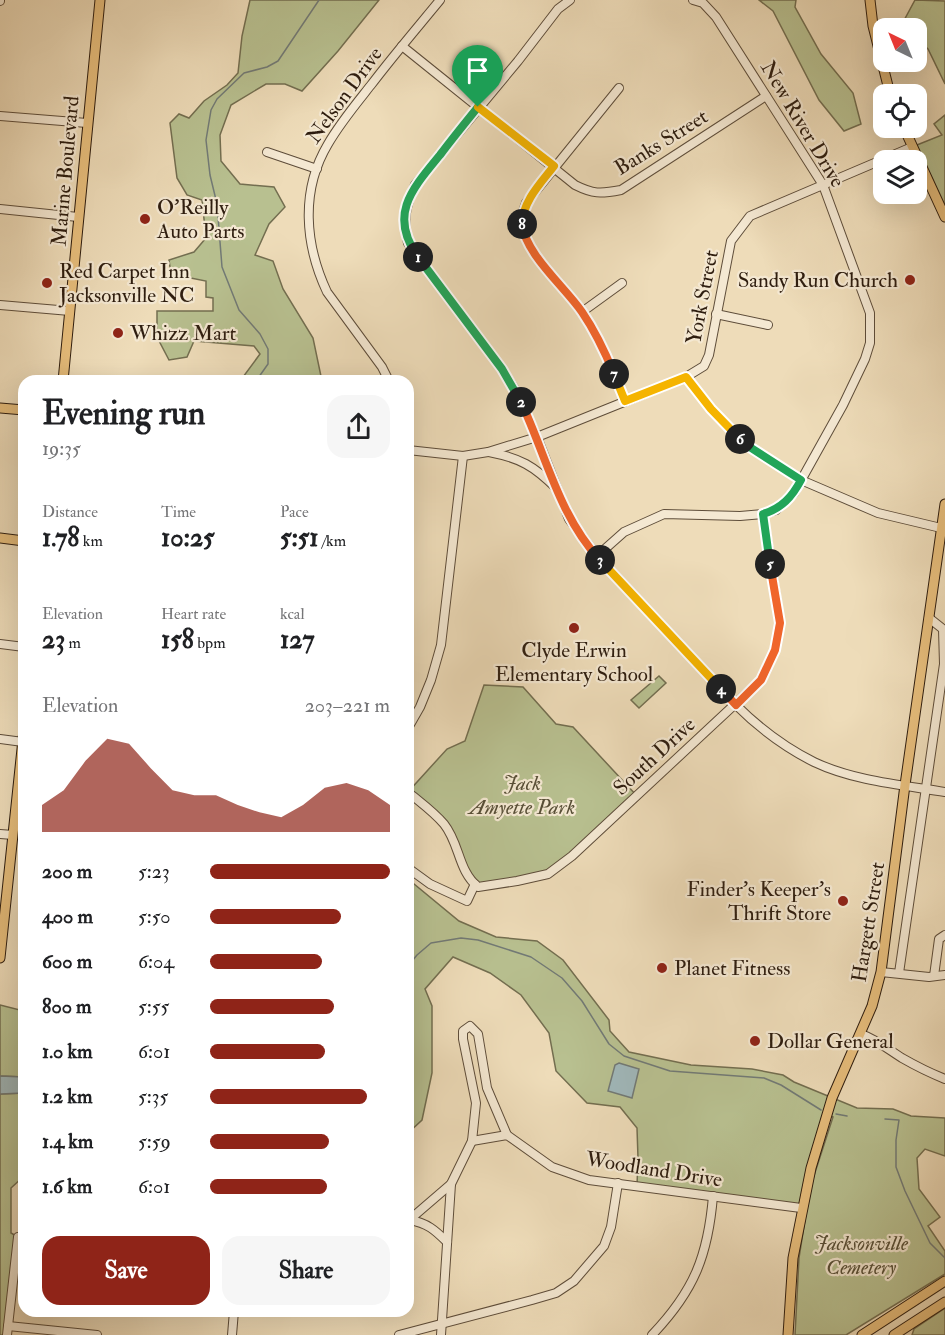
<!DOCTYPE html>
<html lang="en">
<head>
<meta charset="utf-8">
<style>
  body { margin:0; font-family:"IM FELL Double Pica",serif; background:#f6f6f6; color:#202124; height:100vh; display:flex; flex-direction:column; font-size:22px; white-space:nowrap }
  * { box-sizing:border-box; margin:0 }
  p { font-size:20px; color:#757577 }
  .icon { flex:none; width:33px; height:33px; fill:none; stroke:currentColor; stroke-width:2; stroke-linecap:round; stroke-linejoin:round }
  .map { position:relative; flex:1; overflow:hidden }
  .side { position:absolute; left:18px; top:375px; width:396px; height:942px; display:flex; flex-direction:column; background:#fff; border-radius:18px; box-shadow:0 6px 24px #0002 }
  .side>* { flex:none }
  .needle { width:39px; rotate:317deg }
  .buttons { position:absolute; left:873px; top:18px; display:grid; gap:12px }
  .buttons a { display:grid; place-items:center; width:54px; height:54px; border-radius:12px; background:#fff; box-shadow:0 6px 24px #0002; font-size:30px }
  .pin { position:absolute; display:grid; place-items:center; width:51px; height:51px; color:#fff; margin:-62px -26px; border-radius:50% 50% 50% 0; rotate:-45deg; box-shadow:0 0 6px #0007 }
  .pin .icon { rotate:45deg }
  .km { position:absolute; width:30px; height:30px; margin:-15px; border-radius:50%; background:#222; color:#fff; font-size:16px; line-height:30px; text-align:center }
  .round { display:grid; place-items:center; flex:none; width:63px; height:63px; border-radius:18px; background:#f6f6f6 }
  .head { display:flex; align-items:center; justify-content:space-between; height:102px; padding:0 24px }
  h1 { font-size:33px; font-weight:700; line-height:45px }
  .stats { display:grid; grid-template-columns:repeat(3,1fr); gap:9px; height:102px; padding:6px 24px }
  .stats div { display:grid; align-content:center }
  .stats b { font-size:26px; font-weight:700 }
  .stats small { font-size:16px; font-weight:400 }
  .stats p { font-size:16px }
  .chart { height:168px; padding:12px 24px }
  .chart p { display:flex; justify-content:space-between }
  .chart svg { width:100%; height:108px; margin-top:6px; fill:#8f2418; opacity:.7 }
  .primary-button { display:flex; gap:12px; margin-top:auto; padding:12px 24px }
  .primary-button a { flex:1; height:69px; border-radius:18px; background:#8f2418; color:#fff; font-size:24px; font-weight:700; line-height:69px; text-align:center }
  .primary-button a+a { background:#f6f6f6; color:#202124 }
  ul { padding:0 24px; list-style:none; font-size:20px }
  li { display:grid; grid-template-columns:96px 72px 1fr; align-items:center; height:45px }
  li i { height:15px; border-radius:8px; background:#8f2418 }
  .map>svg:first-child { display:block }
</style>
</head>
<body>
<div class="map">
<svg width="945" height="1335" viewBox="0 0 945 1335">
  <rect width="100%" height="100%" fill="#eedcb9"/>
  <filter id="stains"><feTurbulence type="fractalNoise" baseFrequency=".00333" numOctaves="4"/><feColorMatrix values="0 0 0 0 .2 0 0 0 0 .09 0 0 0 0 .02 0 0 0 .5 -.17"/></filter>
  <radialGradient id="worn" r=".72"><stop offset=".6" stop-color="#630" stop-opacity="0"/><stop offset="1" stop-color="#630" stop-opacity=".3"/></radialGradient>
  <g fill="#b8c090" stroke="#736e50" stroke-width="1.5">
    <polygon points="250,0 379,0 338,51 302,91 285,84 266,84 231,105 220,135 221,161 240,184 274,187 285,207 269,224 255,255 273,261 283,289 313,338 322,381 242,381 243,377 260,354 254,346 194,341 187,357 169,360 157,337 157,311 213,311 213,298 206,297 206,281 171,274 169,260 194,252 206,238 202,200 187,195 177,178 170,123 179,114 189,118 204,101 227,85 238,73 242,36"/>
    <polygon points="759,0 796,0 795,7 821,54 853,93 861,124 844,131 819,100 773,11"/>
    <polygon points="915,0 945,1 945,84 928,49 917,39 916,28 904,28 901,26"/>
    <polygon points="945,115 945,217 912,147 942,135 934,124"/>
    <polygon points="659,676 666,683 639,708 631,700"/>
    <polygon points="484,685 523,687 556,724 573,727 637,796 548,874 478,887 445,825 408,792 447,749 465,741"/>
    <polygon points="408,879 459,921 496,937 537,941 563,960 609,1020 610,1031 629,1052 691,1065 752,1069 783,1075 794,1082 857,1108 893,1109 911,1116 945,1118 945,1156 925,1149 917,1158 919,1189 940,1217 928,1226 945,1251 945,1274 846,1335 795,1335 799,1258 810,1188 833,1117 828,1115 801,1208 637,1186 638,1158 637,1128 620,1107 587,1103 556,1071 549,1033 521,995 490,973 453,957 425,989 432,1006 432,1073 422,1120 408,1133"/>
    <polygon points="0,1005 24,1011 24,1077 0,1076"/>
    <polygon points="24,1093 24,1176 11,1188 11,1233 18,1237 7,1335 0,1335 0,1094"/>
    <polygon points="945,1308 945,1335 912,1335 914,1329"/>
  </g>
  <g fill="#a0b8bb" stroke="#727a76" stroke-width="1.5">
    <polygon points="619,1063 639,1069 632,1098 608,1091 615,1065"/>
    <polygon points="0,1076 24,1077 24,1093 0,1094"/>
  </g>
  <g fill="none" stroke-linecap="round" stroke-linejoin="round">
    <g stroke="#727a76" stroke-width="1.5">
      <polyline points="256,381 268,364 268,349 260,334 239,310 222,267 217,204 210,175 206,140 211,110 217,99 244,73 267,67 278,61 319,0"/>
      <polyline points="408,966 417,955 431,943 461,938 478,940 531,957 562,978 582,1001 609,1044 624,1056 670,1071 764,1078 781,1085 821,1110"/>
      <polyline points="836,1114 847,1116"/>
      <polyline points="885,1119 899,1120 896,1140 896,1167 905,1191 930,1243 945,1258"/>
    </g>
    <g stroke="#5e4d3a" stroke-width="10">
      <g id="minor">
        <path d="M570,0l-12,9 -40,52 -103,124c-10,23 -12,34 -7,58l94,126 12,19 23,49 32,82 28,37 139,149c23,23 48,42 78,57 40,19 88,23 131,30"/>
        <polyline points="0,1 0,0"/>
        <path d="M402,46l173,139c18,9 25,9 46,5l145,-94"/>
        <path d="M619,88l-93,115c-4,10 -6,20 -2,31 10,27 40,53 57,77 20,27 31,59 44,90"/>
        <polyline points="0,116 87,123"/>
        <polyline points="267,152 317,169"/>
        <polyline points="0,209 78,217"/>
        <polyline points="0,305 70,311"/>
        <polyline points="582,312 622,283"/>
        <polyline points="716,314 768,325"/>
        <polyline points="686,377 711,409 745,444 801,480 878,513 941,528"/>
        <path d="M389,381l-7,-14 -55,-75c-22,-47 -27,-101 1,-148 12,-21 28,-40 43,-59 22,-29 46,-57 69,-85"/>
        <polyline points="408,450 463,456 488,452 537,437 686,377 704,366 709,355 731,241 750,216 912,147"/>
        <path d="M489,452c31,6 45,14 67,36"/>
        <polyline points="597,556 624,532 664,514 740,516 763,514 776,510 794,493 843,405 865,359 870,343 870,313 823,185 716,17 703,3 693,0"/>
        <polyline points="0,644 24,647"/>
        <polyline points="408,728 420,707 431,680 441,645 463,456"/>
        <polyline points="0,739 23,742"/>
        <path d="M408,792c12,10 26,20 36,32 16,20 14,47 34,63l39,-6 31,-7 24,-18 189,-176 14,-30 5,-27 -17,-109"/>
        <polyline points="0,834 13,835"/>
        <polyline points="408,868 430,884 467,901 475,884"/>
        <polyline points="881,972 929,977 945,975"/>
        <polyline points="899,973 944,664 943,629 929,618"/>
        <polyline points="934,976 939,939 945,935"/>
        <path d="M861,1034c16,6 27,15 41,24 14,8 28,15 43,21"/>
        <polyline points="472,1141 507,1135 552,1167 589,1180 801,1208"/>
        <path d="M410,1220c17,3 25,10 37,22"/>
        <polyline points="408,1221 451,1184 472,1141 476,1103 463,1039 463,1031 470,1026 478,1034 487,1088 507,1135"/>
        <polyline points="8,1326 97,1335"/>
        <polyline points="7,1335 18,1237 24,1238"/>
        <polyline points="232,1335 234,1311"/>
        <polyline points="399,1335 532,1300 556,1293 574,1281 604,1246 611,1227 618,1183"/>
        <polyline points="441,1335 451,1184"/>
        <path d="M652,1335c42,-44 56,-79 61,-139"/>
      </g>
    </g>
    <g stroke="#2e1d0f" stroke-width="11">
      <g id="major">
        <polyline points="870,0 873,26 890,94"/>
        <polyline points="904,128 945,217"/>
        <polyline points="63,381 100,0"/>
        <polyline points="0,408 24,410"/>
        <polyline points="0,538 24,541"/>
        <polyline points="0,958 24,730"/>
        <polyline points="788,1335 793,1258 811,1168 832,1098 872,1006 881,972 905,785 945,504"/>
        <polyline points="862,1335 945,1281"/>
        <polyline points="894,1335 945,1302"/>
      </g>
    </g>
    <use href="#minor" stroke="#f4e8d2" stroke-width="8"/>
    <use href="#major" stroke="#e7be7c" stroke-width="9"/>
  </g>
  <g fill="none" stroke-linecap="round" stroke-linejoin="round">
    <g stroke="#fff" stroke-width="12">
      <path id="split-1" d="M418,257c-30,-42 -6,-68 22,-102 12,-16 25,-32 38,-48"/>
    </g>
    <g stroke="#fff" stroke-width="12">
      <polyline id="split-2" points="418,257 502,369 521,402"/>
    </g>
    <g stroke="#fff" stroke-width="12">
      <path id="split-3" d="M521,402c25,53 38,114 79,158"/>
    </g>
    <g stroke="#fff" stroke-width="12">
      <polyline id="split-4" points="600,560 721,689"/>
    </g>
    <g stroke="#fff" stroke-width="12">
      <polyline id="split-5" points="721,689 736,705 761,680 775,650 780,623 770,564"/>
    </g>
    <g stroke="#fff" stroke-width="12">
      <path id="split-6" d="M740,439l5,5 56,36c-9,17 -19,28 -38,34l7,50"/>
    </g>
    <g stroke="#fff" stroke-width="12">
      <polyline id="split-7" points="614,374 625,401 686,377 711,409 740,439"/>
    </g>
    <g stroke="#fff" stroke-width="12">
      <path id="split-8" d="M522,224c4,31 42,62 60,88 13,19 23,40 32,62"/>
    </g>
    <g stroke="#fff" stroke-width="12">
      <path id="split-9" d="M478,107l76,59c-14,18 -31,35 -32,58"/>
    </g>
    <use href="#split-1" stroke="#22a559" stroke-width="8"/>
    <use href="#split-2" stroke="#22a559" stroke-width="8"/>
    <use href="#split-3" stroke="#f0652b" stroke-width="8"/>
    <use href="#split-4" stroke="#f5b400" stroke-width="8"/>
    <use href="#split-5" stroke="#f0652b" stroke-width="8"/>
    <use href="#split-6" stroke="#22a559" stroke-width="8"/>
    <use href="#split-7" stroke="#f5b400" stroke-width="8"/>
    <use href="#split-8" stroke="#f0652b" stroke-width="8"/>
    <use href="#split-9" stroke="#f5b400" stroke-width="8"/>
  </g>
  <g fill="#8f2418" stroke="#f4e8d2" stroke-width="2">
    <circle cx="145" cy="219" r="6"/>
    <circle cx="910" cy="280" r="6"/>
    <circle cx="47" cy="283" r="6"/>
    <circle cx="118" cy="333" r="6"/>
    <circle cx="574" cy="628" r="6"/>
    <circle cx="843" cy="901" r="6"/>
    <circle cx="662" cy="968" r="6"/>
    <circle cx="755" cy="1041" r="6"/>
  </g>
  <g text-anchor="middle" stroke-width="4.5" stroke-linejoin="round" paint-order="stroke">
    <g font-size="21" fill="#2e1d0f" stroke="#f4e8d2">
      <text transform="translate(344 95) rotate(-54)" y="7">Nelson Drive</text>
      <text transform="translate(803 124) rotate(59)" y="7">New River Drive</text>
      <text transform="translate(661 142) rotate(-32)" y="7">Banks Street</text>
      <text transform="translate(65 171) rotate(-85)" y="7">Marine Boulevard</text>
      <text transform="translate(702 297) rotate(-79)" y="7">York Street</text>
      <text transform="translate(654 756) rotate(-43)" y="7">South Drive</text>
      <text transform="translate(868 922) rotate(-81)" y="7">Hargett Street</text>
      <text transform="translate(654 1169) rotate(9)" y="7">Woodland Drive</text>
    </g>
    <g font-size="21" fill="#2e1d0f" stroke="#f4e8d2" text-anchor="start">
      <text x="157" y="214">O'Reilly<tspan x="157" dy="24">Auto Parts</tspan></text>
      <text x="59" y="278">Red Carpet Inn<tspan x="59" dy="24">Jacksonville NC</tspan></text>
      <text x="898" y="287" text-anchor="end">Sandy Run Church</text>
      <text x="130" y="340">Whizz Mart</text>
      <text x="574" y="657" text-anchor="middle">Clyde Erwin<tspan x="574" dy="24">Elementary School</tspan></text>
      <text x="831" y="896" text-anchor="end">Finder's Keeper's<tspan x="831" dy="24">Thrift Store</tspan></text>
      <text x="674" y="975">Planet Fitness</text>
      <text x="767" y="1048">Dollar General</text>
    </g>
    <g font-size="21" font-style="italic" fill="#574e36" stroke="#f4e8d2">
      <text x="522" y="790">Jack<tspan x="522" dy="24">Amyette Park</tspan></text>
      <text x="861" y="1250">Jacksonville<tspan x="861" dy="24">Cemetery</tspan></text>
    </g>
  </g>
  <rect width="100%" height="100%" filter="url(#stains)"/>
  <rect width="100%" height="100%" fill="url(#worn)"/>
</svg>
<div class="buttons">
<a><svg class="needle" viewBox="-14 -14 28 28"><path d="M0-13l5 13h-10z" fill="#e53935"/><path d="M0 13l5-13h-10z" fill="#757577"/></svg></a>
<a><svg class="icon" aria-label="locate" viewBox="0 0 24 24"><circle cx="12" cy="12" r="6"/><path d="M12 2v4M12 18v4M2 12h4M18 12h4"/></svg></a>
<a><svg class="icon" aria-label="layers" viewBox="0 0 24 24"><path d="M12 4l9 5-9 5-9-5zM3 14l9 5 9-5"/></svg></a>
</div>
<div class="pin" style="left:478px;top:107px;background:#1e9e55"><svg class="icon" aria-label="arrive" viewBox="0 0 24 24"><path d="M6 21V4h12l-3 4 3 4H6"/></svg></div>
<b class="km" style="left:418px;top:257px">1</b>
<b class="km" style="left:521px;top:402px">2</b>
<b class="km" style="left:600px;top:560px">3</b>
<b class="km" style="left:721px;top:689px">4</b>
<b class="km" style="left:770px;top:564px">5</b>
<b class="km" style="left:740px;top:439px">6</b>
<b class="km" style="left:614px;top:374px">7</b>
<b class="km" style="left:522px;top:224px">8</b>
<section class="side">
<div class="head"><div><h1>Evening run</h1><p>19:35</p></div><a class="round"><svg class="icon" aria-label="share" viewBox="0 0 24 24"><path d="M12 15V3M7 8l5-5 5 5M5 13v7h14v-7"/></svg></a></div>
<div class="stats">
<div><p>Distance</p><b>1.78<small> km</small></b></div>
<div><p>Time</p><b>10:25</b></div>
<div><p>Pace</p><b>5:51<small> /km</small></b></div>
</div>
<div class="stats">
<div><p>Elevation</p><b>23<small> m</small></b></div>
<div><p>Heart rate</p><b>158<small> bpm</small></b></div>
<div><p>kcal</p><b>127</b></div>
</div>
<div class="chart"><p><span>Elevation</span>203–221 m</p>
<svg viewBox="0 0 160 44" preserveAspectRatio="none"><path d="M0 44V33L10 27L20 15L30 6L40 8L50 18L60 27L70 29L80 29L90 33L100 36L110 38L120 33L130 26L140 24L150 27L160 33V44z"/></svg>
</div>
<ul>
<li><b>200 m</b>5:23<i style="width:100%"></i></li>
<li><b>400 m</b>5:50<i style="width:73%"></i></li>
<li><b>600 m</b>6:04<i style="width:62%"></i></li>
<li><b>800 m</b>5:55<i style="width:69%"></i></li>
<li><b>1.0 km</b>6:01<i style="width:64%"></i></li>
<li><b>1.2 km</b>5:35<i style="width:87%"></i></li>
<li><b>1.4 km</b>5:59<i style="width:66%"></i></li>
<li><b>1.6 km</b>6:01<i style="width:65%"></i></li>
</ul>
<div class="primary-button"><a>Save</a><a>Share</a></div>
</section>
</div>
</body>
</html>
